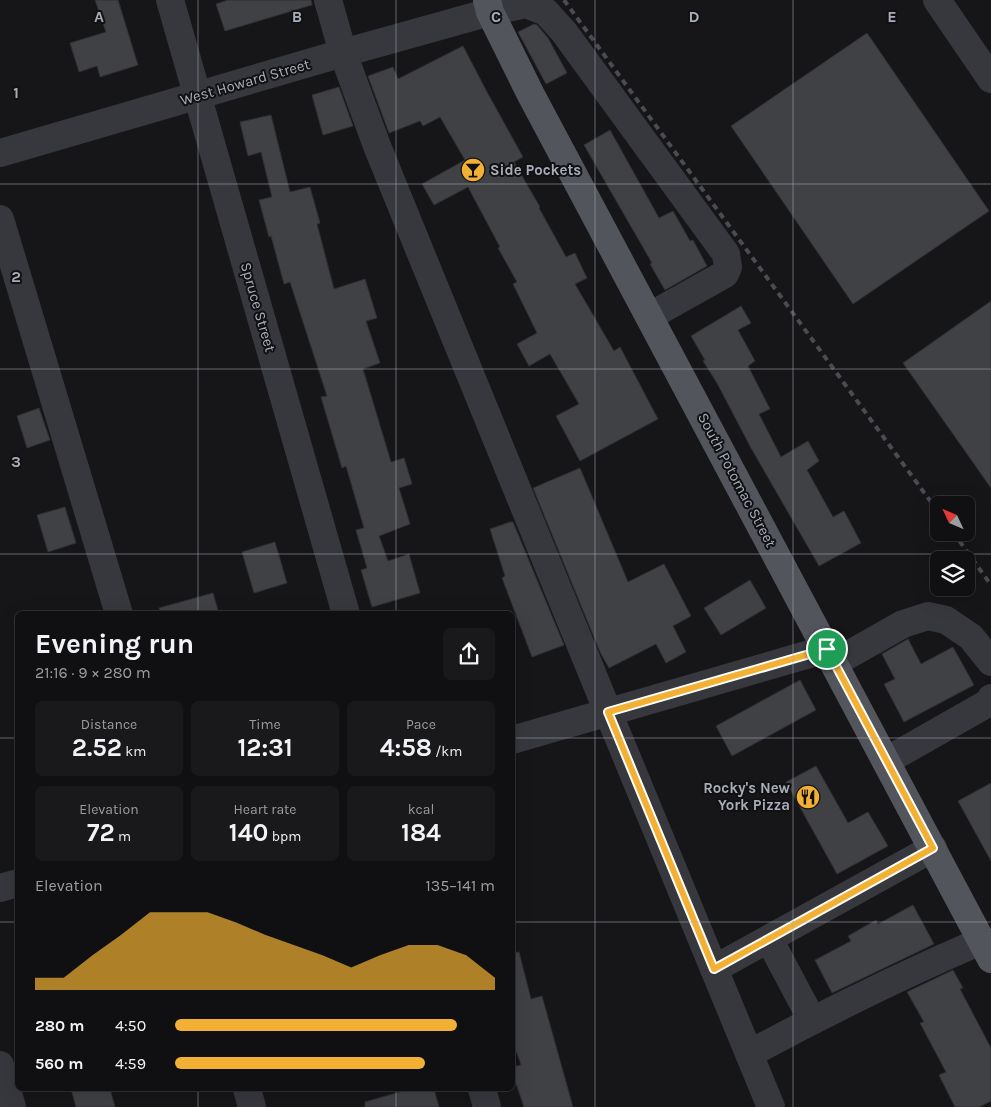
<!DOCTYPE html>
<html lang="en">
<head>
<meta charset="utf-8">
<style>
  body { margin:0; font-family:Karla,sans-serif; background:#19191b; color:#f1f3f6; height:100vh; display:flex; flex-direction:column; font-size:19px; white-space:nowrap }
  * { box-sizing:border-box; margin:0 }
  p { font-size:16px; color:#9c9d9f }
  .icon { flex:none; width:28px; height:28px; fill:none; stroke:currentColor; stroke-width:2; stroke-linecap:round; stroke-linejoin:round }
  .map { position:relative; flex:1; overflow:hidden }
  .panel { position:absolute; left:15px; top:611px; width:500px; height:480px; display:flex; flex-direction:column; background:#101012; border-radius:8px; box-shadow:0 5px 20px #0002,0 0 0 1px #303032 }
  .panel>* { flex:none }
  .needle { width:32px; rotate:314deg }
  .tools { position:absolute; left:930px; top:496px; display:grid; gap:10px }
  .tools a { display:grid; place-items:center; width:45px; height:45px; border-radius:8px; background:#101012; box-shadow:0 5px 20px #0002,0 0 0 1px #303032; font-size:25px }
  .pin { position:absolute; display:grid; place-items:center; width:42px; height:42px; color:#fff; margin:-21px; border:2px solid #fff; border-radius:50%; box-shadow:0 1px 5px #0007 }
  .round { display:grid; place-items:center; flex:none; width:52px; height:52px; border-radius:8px; background:#19191b }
  .head { display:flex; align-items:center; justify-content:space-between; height:85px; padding:0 20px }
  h1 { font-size:28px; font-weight:700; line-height:38px }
  .metrics { display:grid; grid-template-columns:repeat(3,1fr); gap:8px; height:85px; padding:5px 20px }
  .metrics div { display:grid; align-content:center; border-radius:8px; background:#19191b; text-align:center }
  .metrics b { font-size:25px; font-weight:700 }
  .metrics small { font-size:14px; font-weight:400 }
  .metrics p { font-size:14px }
  .chart { height:140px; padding:10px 20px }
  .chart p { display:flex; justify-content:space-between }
  .chart svg { width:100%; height:90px; margin-top:5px; fill:#f2b134; opacity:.7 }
  ul { padding:0 20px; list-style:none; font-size:16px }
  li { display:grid; grid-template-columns:80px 60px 1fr; align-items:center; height:38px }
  li i { height:12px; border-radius:6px; background:#f2b134 }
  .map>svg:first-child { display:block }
</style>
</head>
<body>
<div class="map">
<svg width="991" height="1107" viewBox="0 0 991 1107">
  <rect width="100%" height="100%" fill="#161618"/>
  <g fill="#404145" stroke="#303034">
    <polygon points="95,0 118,0 138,65 100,77 97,66 79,72 70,43 106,32"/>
    <polygon points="228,0 311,0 312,5 225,31 216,4"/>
    <polygon points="534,24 537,25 548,38 567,73 546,84 518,32"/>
    <polygon points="867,33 989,211 853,304 731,126"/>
    <polygon points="463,46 487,92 523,157 514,162 540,207 539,208 566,257 575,253 587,278 575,284 614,351 620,347 658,419 580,461 556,416 579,404 550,354 529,366 517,344 537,333 513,284 517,282 498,248 500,247 468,187 434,205 422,184 465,160 440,117 423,126 420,121 389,133 368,76 393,67 398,79"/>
    <polygon points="339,87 353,126 323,135 312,95"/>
    <polygon points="271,115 290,192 310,187 320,223 317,224 334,289 365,279 377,318 366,321 380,363 363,369 391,462 404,458 412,484 399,488 410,524 379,536 388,561 409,554 420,593 372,607 361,570 367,568 356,530 364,528 346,466 342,468 321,397 327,396 290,282 284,284 271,236 269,237 259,200 272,197 261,152 248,156 240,122"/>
    <polygon points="610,130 659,218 673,211 690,241 693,240 707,266 665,290 650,264 652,263 584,145"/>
    <polygon points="991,301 991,488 903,363"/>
    <polygon points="741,306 751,323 738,330 755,361 748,366 770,409 759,414 781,457 808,441 819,461 807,470 833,517 844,511 861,543 819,566 751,448 717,383 703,361 705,360 691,336"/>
    <polygon points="39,408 50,440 27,448 17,416"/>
    <polygon points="580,468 628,582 664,564 691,616 673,626 686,652 666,663 656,644 609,668 600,652 533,488"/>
    <polygon points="65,507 76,543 48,552 37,515"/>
    <polygon points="510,522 513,522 564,645 532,657 502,578 505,576 490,529"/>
    <polygon points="275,542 287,583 254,593 242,552"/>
    <polygon points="750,580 766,608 721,635 704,608"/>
    <polygon points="213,593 219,614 160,614 159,608"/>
    <polygon points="908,639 921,664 953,647 974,685 904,722 884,684 895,679 882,654"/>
    <polygon points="800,680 816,710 732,756 716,726"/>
    <polygon points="816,766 848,823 868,812 888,846 837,874 786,782"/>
    <polygon points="991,783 991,861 958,801"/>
    <polygon points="913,905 934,944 832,993 815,960 851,941 848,936 876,920 878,924"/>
    <polygon points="519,952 531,999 542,996 573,1107 524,1107 512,1072 512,1067 521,1065 512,1039 512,953"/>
    <polygon points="953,970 963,988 960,989 991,1048 991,1101 979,1107 955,1107 939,1075 946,1072 920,1023 924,1022 907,992"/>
    <polygon points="71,1089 110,1089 115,1107 76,1107"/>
    <polygon points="410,1089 434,1089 439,1107 365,1107 365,1102"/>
  </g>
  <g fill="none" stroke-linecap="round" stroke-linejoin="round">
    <g stroke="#37383d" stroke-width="28">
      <polyline points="170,0 346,614"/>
      <polyline points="328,0 343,53 377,146 608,712 771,1107"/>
      <polyline points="937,0 991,79"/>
      <polyline points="0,153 343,53 490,12 526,4 546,12 564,32 726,254 728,267 725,274 650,316"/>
      <polyline points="0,219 119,614"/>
      <polyline points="834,663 903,624 928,616 946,620 971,637 991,662"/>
      <polyline points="512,740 827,649"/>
      <polyline points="886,761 988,703 991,698"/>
      <polyline points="0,888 18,883"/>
      <polyline points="769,939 812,1020"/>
      <polyline points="714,969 933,848"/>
      <path d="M749,1054c76,-41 153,-79 232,-113"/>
      <polyline points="0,1065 12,1107"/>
      <polyline points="247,1089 252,1107"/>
      <polyline points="482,1089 487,1107"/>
    </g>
    <polyline stroke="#53555c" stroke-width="28" points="487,0 490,12 530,93 991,959"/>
    <g stroke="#4a4c52" stroke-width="4" stroke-dasharray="6 5" stroke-linecap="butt">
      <polyline points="564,0 939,513"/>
      <polyline points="953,532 991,585"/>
    </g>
  </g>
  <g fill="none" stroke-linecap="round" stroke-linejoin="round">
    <g stroke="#fff" stroke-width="10">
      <polygon id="route" points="827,649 933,848 714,969 608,712"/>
    </g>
    <use href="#route" stroke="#f2b134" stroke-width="6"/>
  </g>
  <path fill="none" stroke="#a8adb8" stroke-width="1" stroke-opacity="0.55" d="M198,0v614M396,0v614M595,0v1107M793,0v1107M0,184h991M0,369h991M0,554h991M0,738h18M512,738h479M0,922h18M512,922h479M198,1089v18M396,1089v18"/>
  <defs>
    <g id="bar-disc" transform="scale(1.25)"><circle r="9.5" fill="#f2b134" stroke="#111113"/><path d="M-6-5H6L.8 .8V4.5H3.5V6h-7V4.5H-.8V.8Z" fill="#111"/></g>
    <g id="restaurant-disc" transform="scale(1.25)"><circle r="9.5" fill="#f2b134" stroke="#111113"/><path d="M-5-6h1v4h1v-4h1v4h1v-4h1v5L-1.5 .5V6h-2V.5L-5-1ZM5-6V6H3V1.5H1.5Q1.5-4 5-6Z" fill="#111"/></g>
  </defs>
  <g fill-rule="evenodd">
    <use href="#bar-disc" x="473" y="170"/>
    <use href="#restaurant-disc" x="808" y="797"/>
  </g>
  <g text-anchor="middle" stroke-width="4" stroke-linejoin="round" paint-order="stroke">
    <g font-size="15" fill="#a8adb8" stroke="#111113">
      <text transform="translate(245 82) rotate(-16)" y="5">West Howard Street</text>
      <text transform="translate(258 307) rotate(74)" y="5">Spruce Street</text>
      <text transform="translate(737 480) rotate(62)" y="5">South Potomac Street</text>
    </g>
    <g font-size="15" font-weight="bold" fill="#a8adb8" stroke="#111113" text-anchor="start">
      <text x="490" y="175">Side Pockets</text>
      <text x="790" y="793" text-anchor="end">Rocky's New<tspan x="790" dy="17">York Pizza</tspan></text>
    </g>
  </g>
  <g font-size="16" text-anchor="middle" font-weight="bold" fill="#a8adb8" stroke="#111113" stroke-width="4" stroke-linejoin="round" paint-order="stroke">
    <text x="99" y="22">A</text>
    <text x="297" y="22">B</text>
    <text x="496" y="22">C</text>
    <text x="694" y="22">D</text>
    <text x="892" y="22">E</text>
    <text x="16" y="98">1</text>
    <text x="16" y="282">2</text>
    <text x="16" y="467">3</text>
  </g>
</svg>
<div class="tools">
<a><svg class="needle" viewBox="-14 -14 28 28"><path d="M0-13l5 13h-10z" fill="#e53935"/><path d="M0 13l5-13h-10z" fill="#9c9d9f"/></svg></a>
<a><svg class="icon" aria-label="layers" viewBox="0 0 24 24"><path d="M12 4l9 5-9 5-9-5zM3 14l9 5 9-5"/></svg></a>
</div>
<div class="pin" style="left:827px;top:649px;background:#1e9e55"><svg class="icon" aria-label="arrive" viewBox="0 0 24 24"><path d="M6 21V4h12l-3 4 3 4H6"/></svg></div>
<section class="panel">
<div class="head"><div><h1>Evening run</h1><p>21:16 · 9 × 280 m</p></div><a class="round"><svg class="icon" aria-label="share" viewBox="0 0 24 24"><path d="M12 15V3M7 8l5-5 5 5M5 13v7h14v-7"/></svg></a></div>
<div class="metrics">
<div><p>Distance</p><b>2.52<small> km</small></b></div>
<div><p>Time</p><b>12:31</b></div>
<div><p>Pace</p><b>4:58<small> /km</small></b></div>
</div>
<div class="metrics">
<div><p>Elevation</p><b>72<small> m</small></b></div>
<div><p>Heart rate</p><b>140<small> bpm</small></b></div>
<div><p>kcal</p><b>184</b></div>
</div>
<div class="chart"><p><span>Elevation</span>135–141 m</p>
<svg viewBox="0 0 160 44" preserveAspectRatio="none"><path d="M0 44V38L10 38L20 27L30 17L40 6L50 6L60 6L70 11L80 17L90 22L100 27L110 33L120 27L130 22L140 22L150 27L160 38V44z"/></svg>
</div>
<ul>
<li><b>280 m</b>4:50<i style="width:88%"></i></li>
<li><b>560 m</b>4:59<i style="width:78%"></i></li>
</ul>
</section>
</div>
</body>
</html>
